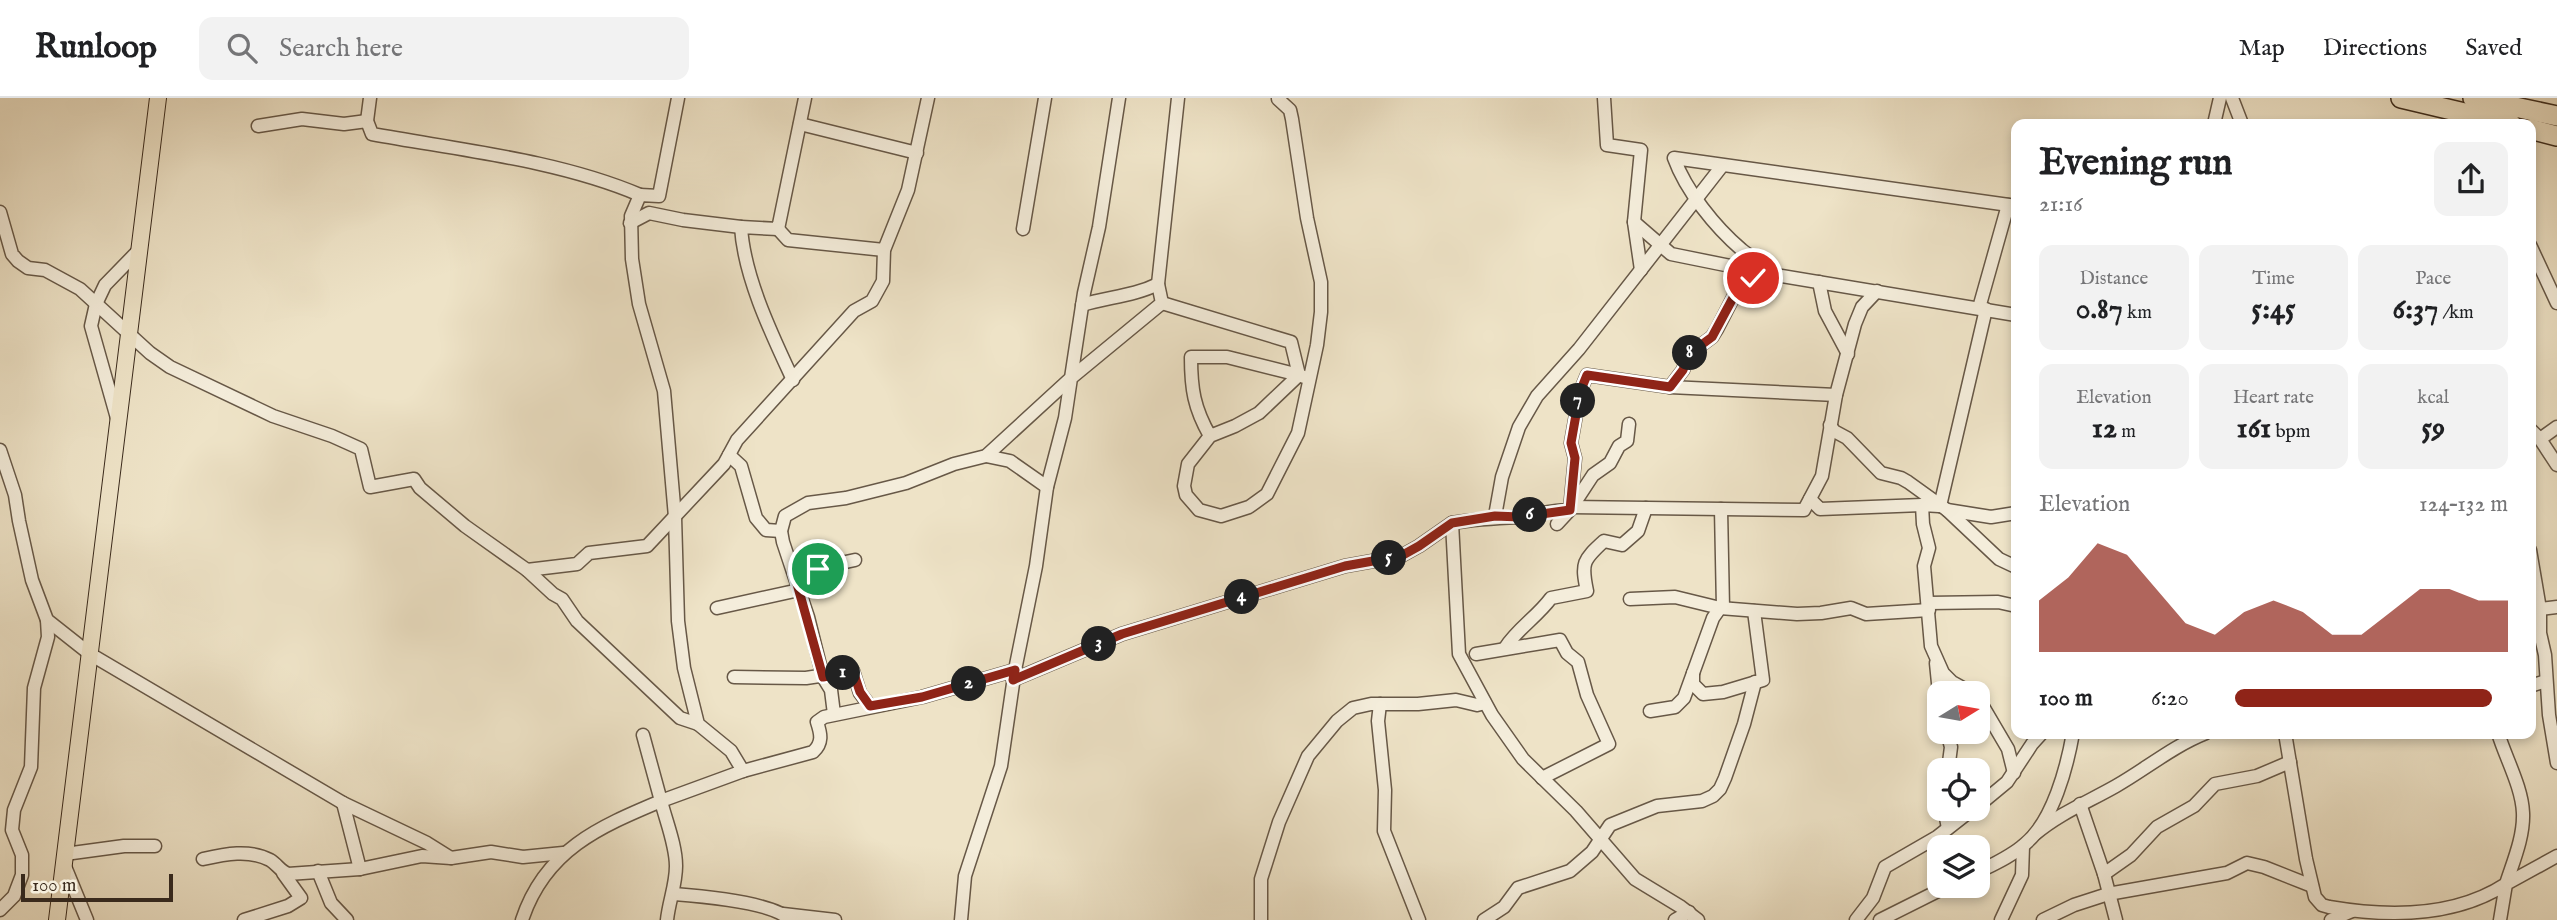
<!DOCTYPE html>
<html lang="en">
<head>
<meta charset="utf-8">
<style>
  body { margin:0; font-family:"IM FELL English",serif; background:#f2f2f2; color:#202124; height:100vh; display:flex; flex-direction:column; font-size:26px; white-space:nowrap }
  * { box-sizing:border-box; margin:0 }
  p { font-size:23px; color:#757577 }
  .icon { flex:none; width:38px; height:38px; fill:none; stroke:currentColor; stroke-width:2; stroke-linecap:round; stroke-linejoin:round }
  .map { position:relative; flex:1; overflow:hidden }
  .details { position:absolute; left:2011px; top:21px; width:525px; height:620px; display:flex; flex-direction:column; background:#fff; border-radius:14px; box-shadow:0 4px 10px #0003 }
  .details>* { flex:none }
  .needle { width:46px; rotate:79deg }
  .fabs { position:absolute; left:1927px; top:583px; display:grid; gap:14px }
  .fabs a { display:grid; place-items:center; width:63px; height:63px; border-radius:14px; background:#fff; box-shadow:0 4px 10px #0003; font-size:35px }
  .scale { position:absolute; left:21px; bottom:18px; width:152px; box-sizing:border-box; padding-left:7px; border:4px solid #3a2a1c; border-top:0; font-size:19px; line-height:24px; white-space:nowrap; color:#3a2a1c; -webkit-text-stroke:5px #f4eddb; paint-order:stroke }
  .pin { position:absolute; display:grid; place-items:center; width:60px; height:60px; color:#fff; margin:-30px; border:4px solid #fff; border-radius:50%; box-shadow:0 2px 7px #0007 }
  .km { position:absolute; width:35px; height:35px; margin:-18px; border-radius:50%; background:#222; color:#fff; font-size:19px; line-height:35px; text-align:center }
  .round { display:grid; place-items:center; flex:none; width:74px; height:74px; border-radius:14px; background:#f2f2f2 }
  .headline { display:flex; align-items:center; justify-content:space-between; height:119px; padding:0 28px }
  h1 { font-size:38px; font-weight:800; line-height:52px }
  .metrics { display:grid; grid-template-columns:repeat(3,1fr); gap:10px; height:119px; padding:7px 28px }
  .metrics div { display:grid; align-content:center; border-radius:14px; background:#f2f2f2; text-align:center }
  .metrics b { font-size:30px; font-weight:800 }
  .metrics small { font-size:19px; font-weight:400 }
  .metrics p { font-size:19px }
  .chart { height:196px; padding:14px 28px }
  .chart p { display:flex; justify-content:space-between }
  .chart svg { width:100%; height:126px; margin-top:7px; fill:#8f2418; opacity:.7 }
  ul { padding:0 28px; list-style:none; font-size:23px }
  li { display:grid; grid-template-columns:112px 84px 1fr; align-items:center; height:52px }
  li i { height:18px; border-radius:9px; background:#8f2418 }
  header { display:flex; align-items:center; gap:42px; box-sizing:border-box; height:98px; padding:0 35px; background:#fff; border-bottom:2px solid #e0e0e0 }
  header strong { font-size:33px }
  nav { display:flex; gap:38px; margin-inline-start:auto; font-size:24px }
  .search { width:490px; height:63px; background:#f2f2f2; display:flex; align-items:center; gap:18px; box-sizing:border-box; padding:0 24px; border-radius:14px; color:#757577; font-size:26px }
  .map>svg:first-child { display:block }
</style>
</head>
<body>
<header>
<strong>Runloop</strong>
<div class="search"><svg class="icon" aria-label="search" viewBox="0 0 24 24"><circle cx="10" cy="10" r="6"/><path d="M15 15l6 6"/></svg>Search here</div>
<nav><a>Map</a><a>Directions</a><a>Saved</a></nav>
</header>
<div class="map">
<svg width="2557" height="822" viewBox="0 0 2557 822">
  <rect width="100%" height="100%" fill="#eee3c7"/>
  <filter id="stains"><feTurbulence type="fractalNoise" baseFrequency=".00286" numOctaves="4"/><feColorMatrix values="0 0 0 0 .2 0 0 0 0 .09 0 0 0 0 .02 0 0 0 .5 -.17"/></filter>
  <radialGradient id="worn" r=".72"><stop offset=".6" stop-color="#630" stop-opacity="0"/><stop offset="1" stop-color="#630" stop-opacity=".3"/></radialGradient>
  <g fill="none" stroke-linecap="round" stroke-linejoin="round">
    <g stroke="#675847" stroke-width="15">
      <g id="minor">
        <path d="M370,0l-3,23 5,13c87,16 186,26 268,61"/>
        <polyline points="1604,0 1607,47 1641,52 1634,124 1641,172"/>
        <polyline points="2232,0 2242,26"/>
        <polyline points="800,26 917,55"/>
        <polyline points="2214,26 2220,0"/>
        <polyline points="258,28 302,21 344,26 367,23"/>
        <polyline points="0,114 12,156 18,163 28,170 45,172 80,191 150,255 170,269 273,318 332,338 361,351 370,389 414,381 420,390 465,428 527,472 553,496 562,501 577,523 680,620 698,626"/>
        <polyline points="1634,124 1671,156 1770,176 2016,217"/>
        <polyline points="630,125 649,115 683,122 741,129"/>
        <polyline points="778,131 788,142 884,152"/>
        <polyline points="1023,131 1045,0"/>
        <polyline points="2530,147 2557,205"/>
        <path d="M1770,176c-6,-12 -18,-16 -28,-24 -27,-23 -56,-59 -68,-92l342,48"/>
        <polyline points="1819,184 1825,213 1848,256"/>
        <polyline points="1162,205 1291,244 1299,277 1304,279"/>
        <path d="M1082,207c26,-8 52,-9 76,-21"/>
        <polyline points="1979,210 2008,107"/>
        <path d="M793,282c-21,-45 -49,-103 -52,-153l37,2 27,-131"/>
        <polyline points="1670,289 1683,272 1689,256 1712,239 1717,231 1734,198 1748,180 1763,178"/>
        <polyline points="117,320 91,228 96,206 105,187 140,151"/>
        <polyline points="1830,327 1834,333 1847,340 1881,375 1901,380 1908,384 1947,412 1999,461 2016,469"/>
        <polyline points="2530,331 2540,341 2557,367"/>
        <path d="M1210,338l25,-10 24,-13 40,-38 -72,-18h-36c0,32 3,51 19,79l-22,28 -4,22 2,9 13,15 22,6 28,-9 18,-13 31,-61 19,-88 4,-33v-30l-14,-64 -15,-99 -2,-9 -12,-11"/>
        <polyline points="2540,341 2557,329"/>
        <polyline points="0,352 15,397 19,423 32,482 47,522 90,556 343,705 427,745 451,760"/>
        <polyline points="729,357 741,368 756,420 766,432 781,433"/>
        <polyline points="986,358 1010,363 1047,389"/>
        <polyline points="1810,401 1820,411 1922,407"/>
        <polyline points="1939,408 1922,407 1923,426 1929,450 1924,468 1931,548 1943,575 1952,584 1972,595"/>
        <polyline points="1940,408 1986,211"/>
        <polyline points="1571,409 1804,412 1822,378 1836,297 1855,226 1862,209 1877,193"/>
        <polyline points="1721,411 1723,510"/>
        <polyline points="1947,412 1991,419 2016,415"/>
        <polyline points="1495,418 1502,379 1519,329 1537,298 1579,251 1722,68"/>
        <polyline points="1557,426 1570,412 1593,377 1610,365 1619,348 1627,343 1629,326"/>
        <polyline points="2530,452 2540,511 2540,535 2545,557 2549,617 2557,665"/>
        <polyline points="527,472 577,466 589,455 647,448 724,366 737,342 854,213 872,203 883,183 884,152 908,92 928,0"/>
        <polyline points="794,475 855,462"/>
        <polyline points="1630,501 1675,499 1720,510 1797,516 1821,515 1851,510 1866,516 1929,512"/>
        <polyline points="1929,505 1998,504 2016,508"/>
        <polyline points="717,510 799,492"/>
        <polyline points="2540,511 2557,509"/>
        <path d="M1505,550c13,-20 32,-31 46,-50l36,-7c-6,-28 -4,-31 17,-50l18,4 16,-14 8,-23"/>
        <polyline points="1476,556 1560,542 1567,555 1578,564 1587,597 1609,646 1542,680"/>
        <polyline points="1936,565 1939,595"/>
        <polyline points="1693,575 1693,586 1703,596 1723,594 1763,582 1754,513"/>
        <polyline points="734,579 806,580 853,573 860,595 870,608"/>
        <polyline points="1013,582 1122,536 1345,468 1401,458 1419,448 1452,425"/>
        <polyline points="2530,588 2546,583"/>
        <polyline points="1978,600 2008,651 2014,675"/>
        <polyline points="1380,606 1378,623 1385,692 1384,733 1419,822"/>
        <polyline points="1650,613 1675,609 1684,600 1713,520 1720,510"/>
        <polyline points="834,616 831,592 823,579 808,519 783,444 781,433 785,418 808,405 846,400 906,385 954,366 986,358 1071,280 1084,195 1099,129 1119,0"/>
        <polyline points="1947,634 1951,649 1948,672"/>
        <path d="M2285,635l21,126 9,38 7,8 7,2c59,10 125,11 177,-23 7,-22 18,-47 17,-71 -1,-26 -17,-54 -25,-80"/>
        <path d="M743,673l70,-19c10,-9 8,-18 4,-30l7,-5 98,-20 93,-27"/>
        <polyline points="343,705 360,771"/>
        <polyline points="2080,706 2104,776 2116,822"/>
        <polyline points="1978,708 2007,684 2032,646 2042,635"/>
        <polyline points="1944,710 1948,730"/>
        <path d="M2035,736c25,-21 53,-32 81,-48 30,-17 57,-40 90,-53"/>
        <polyline points="65,756 124,748 155,748"/>
        <path d="M203,761c22,-5 46,-10 67,1 7,4 10,11 18,14l72,-5 62,-13 29,2 40,-6 32,5 40,-4"/>
        <polyline points="64,766 87,822"/>
        <polyline points="318,773 331,805 347,822"/>
        <path d="M1978,774c16,-8 34,-16 47,-28 28,-23 42,-77 48,-111"/>
        <polyline points="2104,776 2131,757 2157,729 2194,708 2215,686 2257,678 2290,664"/>
        <path d="M674,796c26,2 99,8 116,26"/>
        <polyline points="0,812 14,798 22,777 22,757 12,732 14,712 31,669 34,590 48,539 47,522"/>
        <polyline points="783,816 835,822"/>
        <polyline points="244,822 288,808 301,800 283,775"/>
        <path d="M522,822c23,-70 77,-93 139,-119l-18,-66"/>
        <path d="M667,822c2,-19 9,-35 9,-54 0,-21 -10,-45 -15,-65l82,-30 -12,-20 -33,-27 -14,-56 -6,-47 -3,-104 -11,-126 -25,-87 -7,-45 -1,-43 9,-21 19,1 19,-98"/>
        <polyline points="961,822 965,778 1001,668 1015,572 1036,468 1047,389 1065,320 1071,280 1162,205 1158,186 1178,0"/>
        <polyline points="1261,822 1261,781 1279,724 1308,658 1337,623 1353,610 1371,606 1418,606 1456,602 1477,607 1485,605"/>
        <polyline points="1484,822 1504,809 1518,790 1570,773 1592,754 1610,727 1657,708 1702,703 1713,698 1720,691 1725,680 1744,626 1755,584"/>
        <polyline points="1675,822 1689,814"/>
        <path d="M1698,822l-17,-13 -46,-28 -59,-68 -53,-52 -31,-44 -33,-61 -7,-131c24,-4 43,-5 67,-6 17,-2 33,-7 51,-7l5,-52 -4,-15 9,-51 7,-17 83,12 166,8"/>
        <polyline points="1856,822 1873,800 1885,769 1937,739 1974,710"/>
        <polyline points="1880,822 1948,788"/>
        <polyline points="2001,822 2022,777 2023,748"/>
        <polyline points="2043,822 2074,807 2108,796 2227,775 2247,765 2264,769 2312,788"/>
        <polyline points="2331,822 2352,813"/>
        <polyline points="2500,822 2506,786 2557,758"/>
      </g>
    </g>
    <g stroke="#3a2a1c" stroke-width="18">
      <polyline id="major" points="57,822 158,0"/>
    </g>
    <g stroke="#3a2a1c" stroke-width="22">
      <g id="highway">
        <polyline points="2401,0 2511,26"/>
        <polyline points="2473,0 2557,18"/>
        <polyline points="2530,31 2557,38"/>
      </g>
    </g>
    <use href="#minor" stroke="#f4eddb" stroke-width="12"/>
    <use href="#major" stroke="#eee3c7" stroke-width="16"/>
    <use href="#highway" stroke="#eee3c7" stroke-width="19"/>
  </g>
  <g fill="none" stroke-linecap="round" stroke-linejoin="round">
    <g stroke="#fff" stroke-width="14">
      <polyline id="route" points="818,471 794,475 823,579 853,573 860,594 870,608 922,599 1015,572 1013,582 1122,536 1345,468 1401,458 1419,448 1452,425 1495,418 1520,419 1570,412 1575,360 1571,345 1580,294 1587,277 1670,289 1683,272 1689,256 1712,239 1734,198 1748,180 1753,180"/>
    </g>
    <use href="#route" stroke="#8f2418" stroke-width="9"/>
  </g>
  <rect width="100%" height="100%" filter="url(#stains)"/>
  <rect width="100%" height="100%" fill="url(#worn)"/>
</svg>
<div class="fabs">
<a><svg class="needle" viewBox="-14 -14 28 28"><path d="M0-13l5 13h-10z" fill="#e53935"/><path d="M0 13l5-13h-10z" fill="#757577"/></svg></a>
<a><svg class="icon" aria-label="locate" viewBox="0 0 24 24"><circle cx="12" cy="12" r="6"/><path d="M12 2v4M12 18v4M2 12h4M18 12h4"/></svg></a>
<a><svg class="icon" aria-label="layers" viewBox="0 0 24 24"><path d="M12 4l9 5-9 5-9-5zM3 14l9 5 9-5"/></svg></a>
</div>
<div class="scale">100 m</div>
<div class="pin" style="left:818px;top:471px;background:#1e9e55"><svg class="icon" aria-label="arrive" viewBox="0 0 24 24"><path d="M6 21V4h12l-3 4 3 4H6"/></svg></div>
<div class="pin" style="left:1753px;top:180px;background:#d93025"><svg class="icon" aria-label="check" viewBox="0 0 24 24"><path d="M5 12l5 5 9-10"/></svg></div>
<b class="km" style="left:843px;top:575px">1</b>
<b class="km" style="left:969px;top:586px">2</b>
<b class="km" style="left:1099px;top:546px">3</b>
<b class="km" style="left:1242px;top:499px">4</b>
<b class="km" style="left:1389px;top:460px">5</b>
<b class="km" style="left:1530px;top:417px">6</b>
<b class="km" style="left:1578px;top:303px">7</b>
<b class="km" style="left:1690px;top:255px">8</b>
<section class="details">
<div class="headline"><div><h1>Evening run</h1><p>21:16</p></div><a class="round"><svg class="icon" aria-label="share" viewBox="0 0 24 24"><path d="M12 15V3M7 8l5-5 5 5M5 13v7h14v-7"/></svg></a></div>
<div class="metrics">
<div><p>Distance</p><b>0.87<small> km</small></b></div>
<div><p>Time</p><b>5:45</b></div>
<div><p>Pace</p><b>6:37<small> /km</small></b></div>
</div>
<div class="metrics">
<div><p>Elevation</p><b>12<small> m</small></b></div>
<div><p>Heart rate</p><b>161<small> bpm</small></b></div>
<div><p>kcal</p><b>59</b></div>
</div>
<div class="chart"><p><span>Elevation</span>124–132 m</p>
<svg viewBox="0 0 160 44" preserveAspectRatio="none"><path d="M0 44V26L10 18L20 6L30 10L40 22L50 34L60 38L70 30L80 26L90 30L100 38L110 38L120 30L130 22L140 22L150 26L160 26V44z"/></svg>
</div>
<ul>
<li><b>100 m</b>6:20<i style="width:94%"></i></li>
</ul>
</section>
</div>
</body>
</html>
